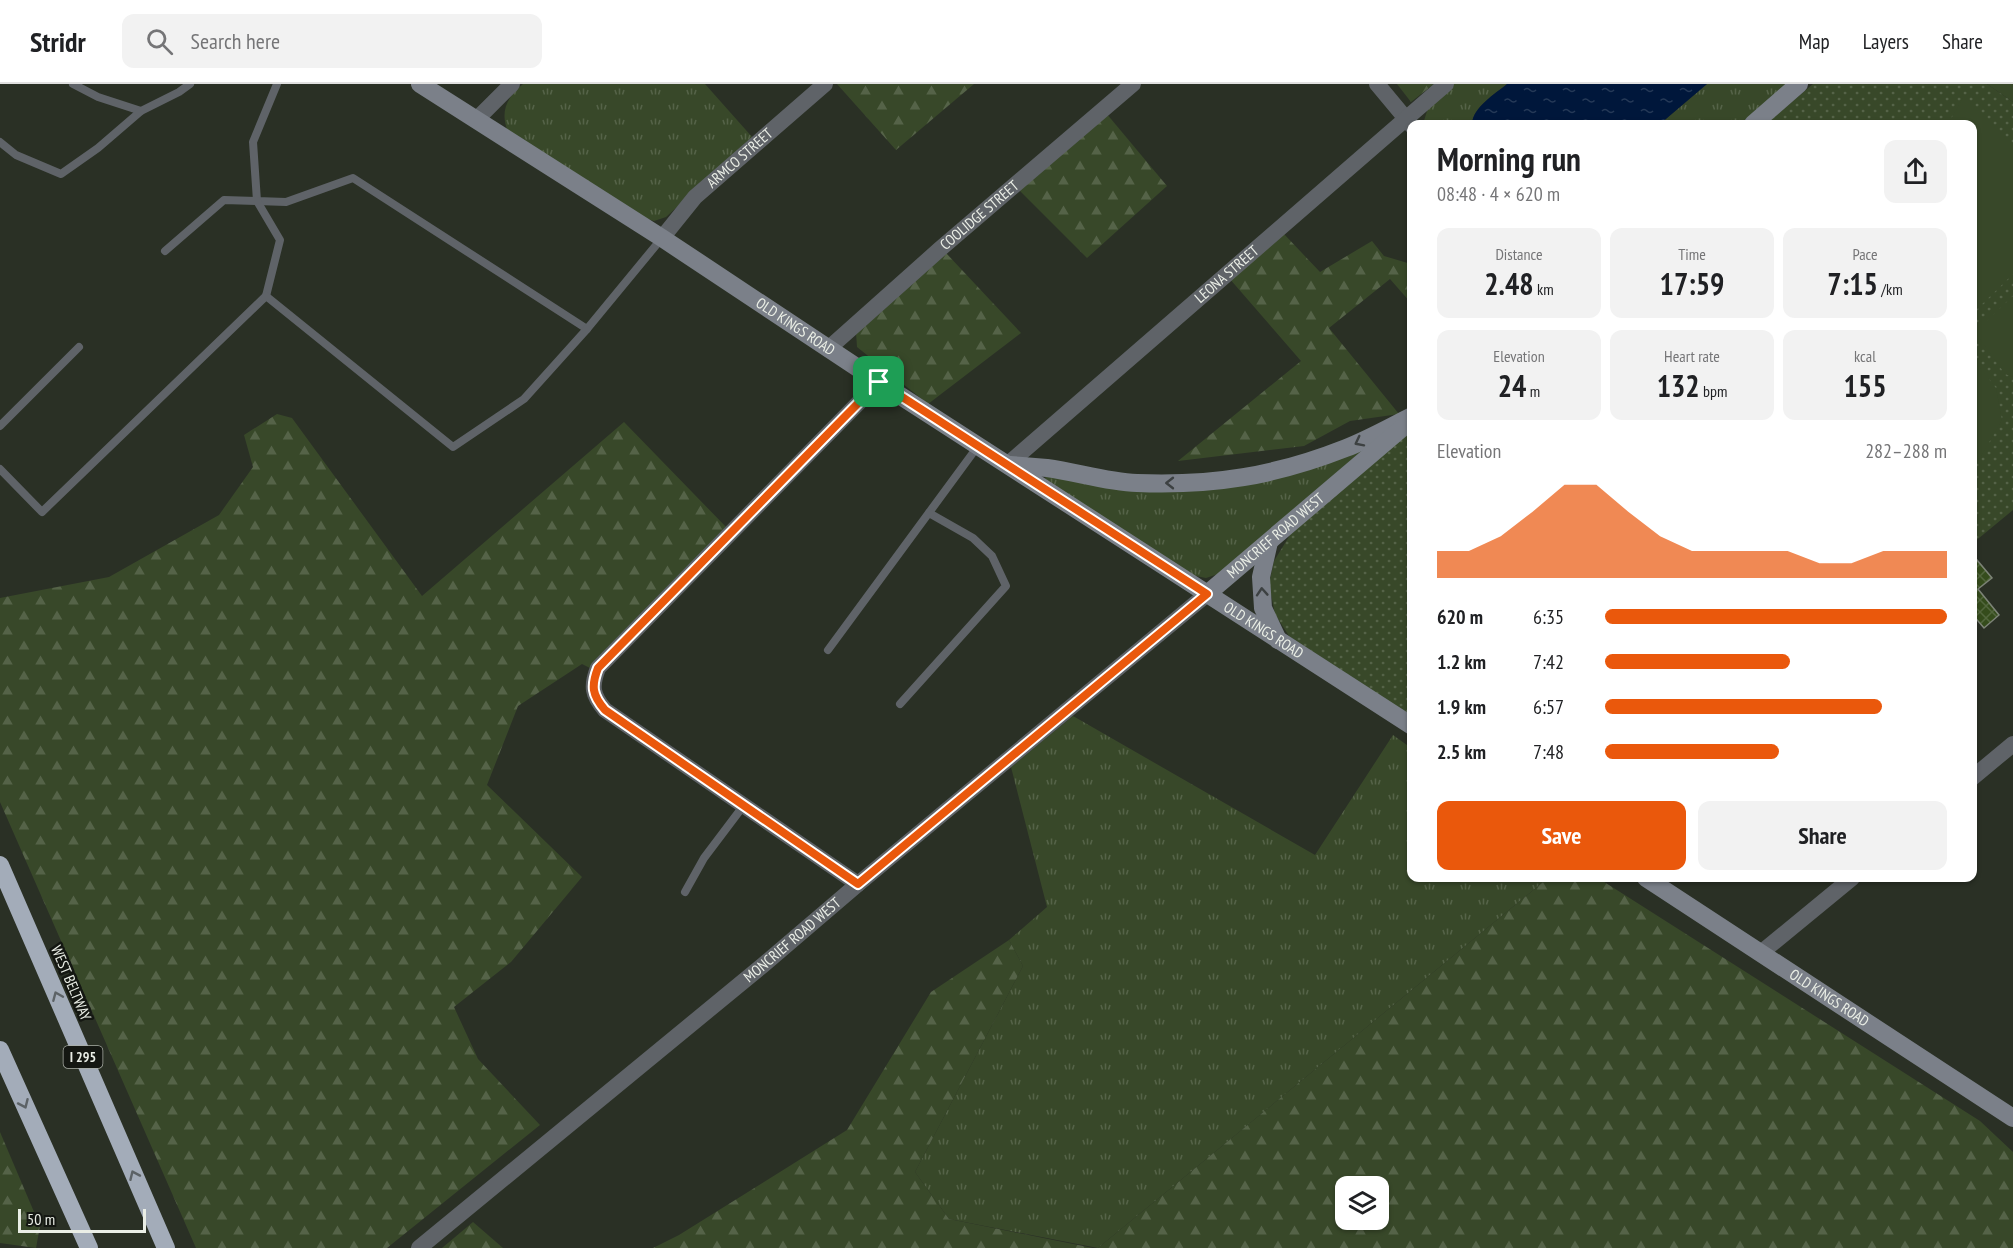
<!DOCTYPE html>
<html lang="en">
<head>
<meta charset="utf-8">
<style>
  body { margin:0; font-family:"PT Sans Narrow",sans-serif; background:#f2f2f2; color:#202124; height:100vh; display:flex; flex-direction:column; font-size:22px; white-space:nowrap }
  * { box-sizing:border-box; margin:0 }
  p { font-size:20px; color:#757577 }
  .icon { flex:none; width:33px; height:33px; fill:none; stroke:currentColor; stroke-width:2; stroke-linecap:round; stroke-linejoin:round }
  .map { position:relative; flex:1; overflow:hidden }
  .details { position:absolute; left:1407px; top:36px; width:570px; height:762px; display:flex; flex-direction:column; background:#fff; border-radius:12px; box-shadow:0 2px 4px #0004 }
  .details>* { flex:none }
  .buttons { position:absolute; left:1335px; top:1092px; display:grid; gap:12px }
  .buttons a { display:grid; place-items:center; width:54px; height:54px; border-radius:12px; background:#fff; box-shadow:0 2px 4px #0004; font-size:30px }
  .scale { position:absolute; left:18px; bottom:15px; width:128px; box-sizing:border-box; padding-left:6px; border:3px solid #eaeee6; border-top:0; font-size:16px; line-height:21px; white-space:nowrap; color:#eaeee6; -webkit-text-stroke:4px #141712; paint-order:stroke }
  .pin { position:absolute; display:grid; place-items:center; width:51px; height:51px; color:#fff; margin:-26px; border-radius:12px; box-shadow:0 3px 9px #0006 }
  .round { display:grid; place-items:center; flex:none; width:63px; height:63px; border-radius:12px; background:#f2f2f2 }
  .headline { display:flex; align-items:center; justify-content:space-between; height:102px; padding:0 30px }
  h1 { font-size:33px; font-weight:700; line-height:45px }
  .figures { display:grid; grid-template-columns:repeat(3,1fr); gap:9px; height:102px; padding:6px 30px }
  .figures div { display:grid; align-content:center; border-radius:12px; background:#f2f2f2; text-align:center }
  .figures b { font-size:30px; font-weight:700 }
  .figures small { font-size:16px; font-weight:400 }
  .figures p { font-size:16px }
  .chart { height:168px; padding:12px 30px }
  .chart p { display:flex; justify-content:space-between }
  .chart svg { width:100%; height:108px; margin-top:6px; fill:#ea580c; opacity:.7 }
  .cta { display:flex; gap:12px; margin-top:auto; padding:12px 30px }
  .cta a { flex:1; height:69px; border-radius:12px; background:#ea580c; color:#fff; font-size:24px; font-weight:700; line-height:69px; text-align:center }
  .cta a+a { background:#f2f2f2; color:#202124 }
  ul { padding:0 30px; list-style:none; font-size:20px }
  li { display:grid; grid-template-columns:96px 72px 1fr; align-items:center; height:45px }
  li i { height:15px; border-radius:8px; background:#ea580c }
  header { display:flex; align-items:center; gap:36px; box-sizing:border-box; height:84px; padding:0 30px; background:#fff; border-bottom:2px solid #e0e0e0 }
  header strong { font-size:28px }
  nav { display:flex; gap:33px; margin-inline-start:auto; font-size:21px }
  .search { width:420px; height:54px; background:#f2f2f2; display:flex; align-items:center; gap:15px; box-sizing:border-box; padding:0 21px; border-radius:12px; color:#757577; font-size:22px }
  .map>svg:first-child { display:block }
</style>
</head>
<body>
<header>
<strong>Stridr</strong>
<div class="search"><svg class="icon" aria-label="search" viewBox="0 0 24 24"><circle cx="10" cy="10" r="6"/><path d="M15 15l6 6"/></svg>Search here</div>
<nav><a>Map</a><a>Layers</a><a>Share</a></nav>
</header>
<div class="map">
<svg width="2013" height="1164" viewBox="0 0 2013 1164">
  <defs>
    <pattern id="grass-tufts" width="24" height="20" patternUnits="userSpaceOnUse" patternTransform="scale(1.5)"><rect width="24" height="20" fill="#384829"/><path d="M3 7l-1-3M5 7V3M7 7l1-3M15 17l-1-3M17 17v-4M19 17l1-3" fill="none" stroke="#556348"/></pattern>
    <pattern id="forest-firs" width="22" height="20" patternUnits="userSpaceOnUse" patternTransform="scale(1.5)"><rect width="22" height="20" fill="#384829"/><path d="M5 1l3.5 6h-7zM16 11l3.5 6h-7z" fill="#556348"/></pattern>
    <pattern id="park-dots" width="8" height="8" patternUnits="userSpaceOnUse" patternTransform="scale(1.5)"><rect width="8" height="8" fill="#384829"/><path d="M2 2h.1M6 6h.1" fill="none" stroke="#556348" stroke-width="1.8" stroke-linecap="round"/></pattern>
    <pattern id="water-ripples" width="26" height="14" patternUnits="userSpaceOnUse" patternTransform="scale(1.5)"><rect width="26" height="14" fill="#00173b"/><path d="M2 4q2-2 4 0t4 0M15 11q2-2 4 0t4 0" fill="none" stroke="#253957"/></pattern>
    <pattern id="building-cross-hatch" width="8" height="8" patternUnits="userSpaceOnUse" patternTransform="scale(1.5)"><rect width="8" height="8" fill="#354c1c"/><path d="M0 0l8 8M0 8l8-8" fill="none" stroke="#52663d"/></pattern>
  </defs>
  <rect width="100%" height="100%" fill="#2a3025"/>
  <g fill="url(#grass-tufts)">
    <path d="M523,0h182l48,54 -87,79 -12,4 -10,-3 -136,-86c-8,-20 -2,-34 15,-48z"/>
    <path d="M1453,0h54c-12,10 -34,23 -35,40h-49l5,-16z"/>
    <polygon points="1707,0 1787,0 1740,40 1660,40"/>
    <polygon points="1364,365 1218,490 1206,494 1191,491 1045,395 1046,391 1138,406"/>
    <polygon points="1073,632 1315,771 1393,651 1411,664 1412,794 1548,794 1098,1164 949,1135 915,1088 1023,882 1009,856 1047,823 1011,683"/>
  </g>
  <g fill="url(#forest-firs)" fill-rule="evenodd">
    <polygon points="837,0 974,0 896,66"/>
    <polygon points="1397,0 1434,0 1411,18"/>
    <polygon points="1987,0 2013,0 2013,18"/>
    <polygon points="1106,29 1167,102 1087,174 1018,105"/>
    <polygon points="1283,149 1320,188 1372,157 1384,172 1411,180 1411,219 1390,195 1329,244 1399,330 1350,337 1304,362 1178,377 1301,277 1229,194"/>
    <polygon points="946,169 1021,249 928,320 857,263 856,248"/>
    <polygon points="277,330 292,334 422,512 624,338 727,444 590,584 582,580 518,622 487,701 582,793 511,878 454,923 478,975 540,1041 387,1164 196,1164 0,718 0,514 109,493 219,431 253,383 244,351"/>
    <path d="M1548,794h50l382,243 33,31v96h-915zM1346,1102h32v34h-32z"/>
    <polygon points="1009,856 1023,882 915,1088 949,1135 1093,1164 653,1164 679,1151 847,1046 931,908"/>
    <polygon points="0,1048 40,1142 36,1164 0,1159"/>
    <polygon points="473,1138 503,1164 442,1164"/>
  </g>
  <g fill="url(#park-dots)">
    <polygon points="1813,0 1987,0 2013,18 2013,426 1973,459 1972,40 1766,40"/>
    <polygon points="1411,346 1411,632 1289,552 1275,530 1269,500 1274,477 1290,451"/>
  </g>
  <g fill="#384829">
    <polygon points="1963,14 2013,63 2013,190 1973,229 1972,40 1948,40"/>
    <polygon points="2013,212 2013,293 2005,290 1975,248"/>
    <polygon points="1973,275 1996,304 2002,336 1973,386"/>
  </g>
  <path fill="url(#water-ripples)" d="M1507,0h200l-47,40h-188c1,-17 23,-30 35,-40z"/>
  <polygon fill="url(#building-cross-hatch)" stroke="#7c8376" stroke-width="1.5" points="1972,470 1992,494 1978,505 1999,531 1984,544 1972,530"/>
  <g fill="none" stroke-linecap="round" stroke-linejoin="round">
    <g stroke="#5f6368" stroke-width="8">
      <polyline points="73,0 98,13 141,27"/>
      <polyline points="277,0 253,58 257,117 286,118 353,94 587,245"/>
      <polyline points="0,58 16,71 61,90 98,64 141,27 179,8 190,0"/>
      <polyline points="165,167 224,116 257,117 280,156 266,212"/>
      <polyline points="0,342 79,263"/>
      <polyline points="0,385 42,428 266,212 453,363 524,315 587,245 662,154"/>
      <polyline points="828,566 978,362"/>
      <polyline points="900,620 1006,502 992,472 973,454 929,429"/>
      <polyline points="685,808 704,774 744,721"/>
    </g>
    <g stroke="#5f6368" stroke-width="16">
      <polyline points="1377,0 1412,42"/>
      <polyline points="476,36 512,0"/>
      <path id="s1" d="M662,154l33,-41 130,-113"/>
      <path id="s2" d="M828,265l112,-100 193,-165"/>
      <path id="s3" d="M1007,381l439,-381"/>
      <polyline points="1972,694 2013,660"/>
      <path d="M858,800l-253,-174c-13,-15 -14,-24 -7,-42l281,-286"/>
      <polyline points="1762,868 1852,794"/>
      <path id="s4" d="M419,1164l343,-282 96,-82 349,-290"/>
    </g>
    <g stroke="#7b8089" stroke-width="18">
      <path id="s5" d="M420,0l242,154 217,144 533,344"/>
      <polyline points="1753,40 1799,0"/>
      <path d="M1010,381c12,1 25,2 37,3 30,4 59,14 90,15 76,3 138,-7 209,-35 23,-9 44,-21 66,-32"/>
      <polyline points="1269,458 1261,493 1263,524 1278,556"/>
      <path id="s6" d="M1207,510l194,-165"/>
      <path id="s7" d="M1646,794l367,240"/>
    </g>
    <g stroke="#a3acb9" stroke-width="18">
      <polyline points="0,781 166,1164"/>
      <polyline points="0,966 89,1164"/>
    </g>
  </g>
  <defs><path id="oneway-chevron" d="M-2-3.5L2.5 0L-2 3.5" fill="none" stroke-width="1.6" stroke-linecap="round" stroke-linejoin="round" transform="scale(1.5)"/></defs>
  <g stroke="#3d4142">
    <use href="#oneway-chevron" transform="translate(1359 358) rotate(153)"/>
    <use href="#oneway-chevron" transform="translate(1170 399) rotate(-180)"/>
    <use href="#oneway-chevron" transform="translate(1262 508) rotate(-94)"/>
  </g>
  <g stroke="#5c6266">
    <use href="#oneway-chevron" transform="translate(57 912) rotate(-113)"/>
    <use href="#oneway-chevron" transform="translate(24 1020) rotate(66)"/>
    <use href="#oneway-chevron" transform="translate(134 1091) rotate(-114)"/>
  </g>
  <g fill="none" stroke-linecap="round" stroke-linejoin="round">
    <g stroke="#fff" stroke-width="12">
      <path id="route" d="M879,298l328,212 -349,290 -253,-174c-13,-15 -14,-24 -7,-42z"/>
    </g>
    <use href="#route" stroke="#ea580c" stroke-width="8"/>
  </g>
  <g text-anchor="middle" stroke-width="5" stroke-linejoin="round" paint-order="stroke">
    <rect fill="#141712" stroke="#aaaea6" stroke-width="1.5" x="63.5" y="962" width="39" height="22" rx="4.5"/>
    <g font-size="14" font-weight="bold" fill="#eaeee6">
      <text x="83" y="978">I 295</text>
    </g>
    <g font-size="15" fill="#eaeee6" stroke="#141712">
      <text dy="5" stroke="none"><textPath href="#s1" startOffset="112">ARMCO STREET</textPath></text>
      <text dy="5" stroke="none"><textPath href="#s2" startOffset="202">COOLIDGE STREET</textPath></text>
      <text dy="5" stroke="none"><textPath href="#s3" startOffset="291">LEONA STREET</textPath></text>
      <text dy="5" stroke="none"><textPath href="#s5" startOffset="447">OLD KINGS ROAD</textPath></text>
      <text dy="5" stroke="none"><textPath href="#s6" startOffset="90">MONCRIEF ROAD WEST</textPath></text>
      <text dy="5" stroke="none"><textPath href="#s5" startOffset="1005">OLD KINGS ROAD</textPath></text>
      <text dy="5" stroke="none"><textPath href="#s4" startOffset="484">MONCRIEF ROAD WEST</textPath></text>
      <text transform="translate(71 899) rotate(67)" y="5">WEST BELTWAY</text>
      <text dy="5" stroke="none"><textPath href="#s7" startOffset="219">OLD KINGS ROAD</textPath></text>
    </g>
  </g>
</svg>
<div class="buttons">
<a><svg class="icon" aria-label="layers" viewBox="0 0 24 24"><path d="M12 4l9 5-9 5-9-5zM3 14l9 5 9-5"/></svg></a>
</div>
<div class="scale">50 m</div>
<div class="pin" style="left:879px;top:298px;background:#1e9e55"><svg class="icon" aria-label="arrive" viewBox="0 0 24 24"><path d="M6 21V4h12l-3 4 3 4H6"/></svg></div>
<section class="details">
<div class="headline"><div><h1>Morning run</h1><p>08:48 · 4 × 620 m</p></div><a class="round"><svg class="icon" aria-label="share" viewBox="0 0 24 24"><path d="M12 15V3M7 8l5-5 5 5M5 13v7h14v-7"/></svg></a></div>
<div class="figures">
<div><p>Distance</p><b>2.48<small> km</small></b></div>
<div><p>Time</p><b>17:59</b></div>
<div><p>Pace</p><b>7:15<small> /km</small></b></div>
</div>
<div class="figures">
<div><p>Elevation</p><b>24<small> m</small></b></div>
<div><p>Heart rate</p><b>132<small> bpm</small></b></div>
<div><p>kcal</p><b>155</b></div>
</div>
<div class="chart"><p><span>Elevation</span>282–288 m</p>
<svg viewBox="0 0 160 44" preserveAspectRatio="none"><path d="M0 44V33L10 33L20 27L30 17L40 6L50 6L60 17L70 27L80 33L90 33L100 33L110 33L120 38L130 38L140 33L150 33L160 33V44z"/></svg>
</div>
<ul>
<li><b>620 m</b>6:35<i style="width:100%"></i></li>
<li><b>1.2 km</b>7:42<i style="width:54%"></i></li>
<li><b>1.9 km</b>6:57<i style="width:81%"></i></li>
<li><b>2.5 km</b>7:48<i style="width:51%"></i></li>
</ul>
<div class="cta"><a>Save</a><a>Share</a></div>
</section>
</div>
</body>
</html>
